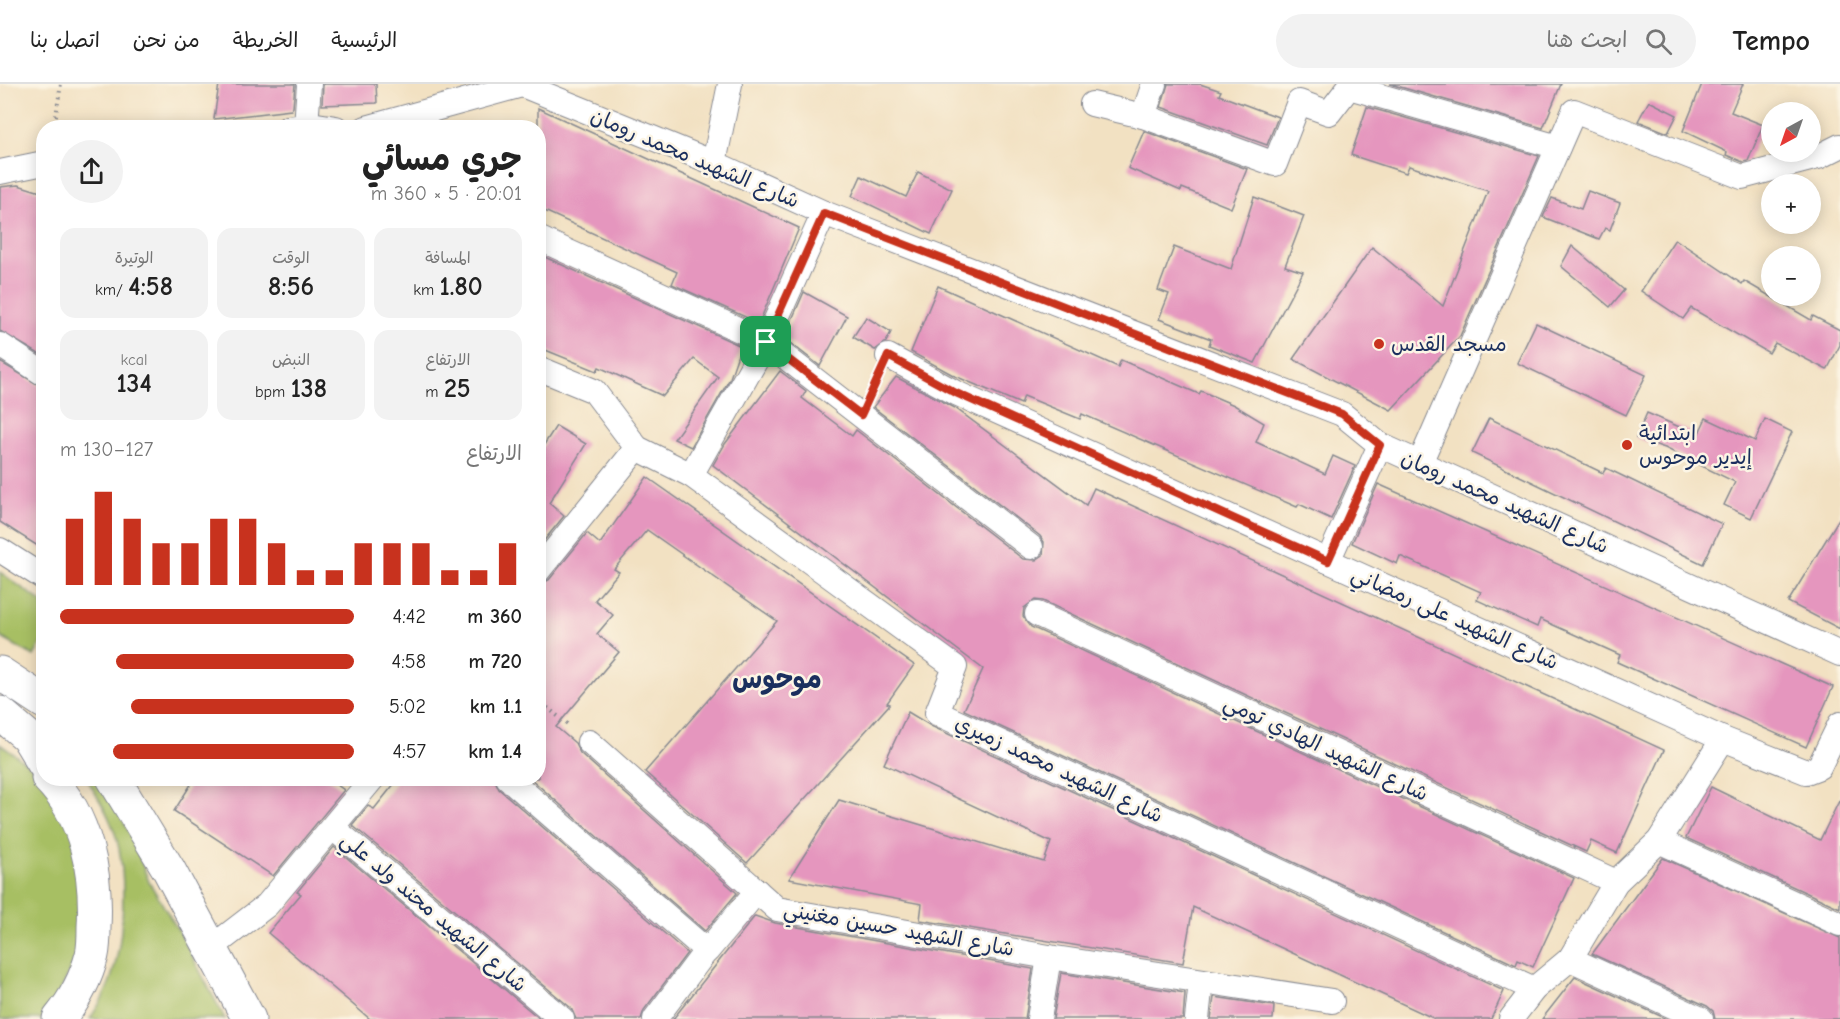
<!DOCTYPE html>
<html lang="ar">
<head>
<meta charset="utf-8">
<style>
  body { margin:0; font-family:"Comic Neue","Playpen Sans Arabic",sans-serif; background:#f2f2f2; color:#222; direction:rtl; height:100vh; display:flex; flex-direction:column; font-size:22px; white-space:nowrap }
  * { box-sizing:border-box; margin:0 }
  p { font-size:20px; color:#767676 }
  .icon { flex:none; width:33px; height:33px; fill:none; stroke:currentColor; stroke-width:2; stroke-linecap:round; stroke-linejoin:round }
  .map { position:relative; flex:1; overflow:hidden; direction:ltr }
  .drawer { position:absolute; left:36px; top:36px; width:510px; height:666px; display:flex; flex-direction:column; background:#fff; border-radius:24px; box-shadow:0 3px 15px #0003; direction:rtl }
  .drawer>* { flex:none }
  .needle { width:39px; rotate:220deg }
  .tools { position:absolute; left:1761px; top:18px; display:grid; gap:12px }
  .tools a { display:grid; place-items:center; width:60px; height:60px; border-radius:50%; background:#fff; box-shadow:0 3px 15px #0003; font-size:30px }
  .pin { position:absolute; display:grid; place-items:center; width:51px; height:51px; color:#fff; margin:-26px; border-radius:12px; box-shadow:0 3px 9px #0006 }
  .round { display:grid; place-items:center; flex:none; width:63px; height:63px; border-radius:32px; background:#f2f2f2 }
  .head { display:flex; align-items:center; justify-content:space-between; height:102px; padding:0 24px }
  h1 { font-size:33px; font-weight:700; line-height:45px }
  .metrics { display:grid; grid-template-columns:repeat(3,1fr); gap:9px; height:102px; padding:6px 24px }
  .metrics div { display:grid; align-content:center; border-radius:15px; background:#f2f2f2; text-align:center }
  .metrics b { font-size:26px; font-weight:700 }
  .metrics small { font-size:16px; font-weight:400 }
  .metrics p { font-size:16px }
  .chart { height:168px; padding:12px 24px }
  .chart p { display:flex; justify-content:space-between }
  .chart svg { width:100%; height:108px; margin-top:6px; stroke:#c8321e; stroke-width:6 }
  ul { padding:0 24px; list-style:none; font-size:20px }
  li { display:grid; grid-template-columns:96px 72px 1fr; align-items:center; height:45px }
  li i { height:15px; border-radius:8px; background:#c8321e }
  header { display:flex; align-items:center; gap:36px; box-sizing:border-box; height:84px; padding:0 30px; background:#fff; border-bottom:2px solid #e0e0e0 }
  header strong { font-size:28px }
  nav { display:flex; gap:33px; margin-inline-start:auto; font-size:21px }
  .search { width:420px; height:54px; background:#f2f2f2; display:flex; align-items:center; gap:15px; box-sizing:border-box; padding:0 21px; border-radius:33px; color:#767676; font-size:22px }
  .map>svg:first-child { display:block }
</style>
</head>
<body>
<header>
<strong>Tempo</strong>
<div class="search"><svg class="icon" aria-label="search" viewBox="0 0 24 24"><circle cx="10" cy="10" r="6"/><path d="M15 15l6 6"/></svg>ابحث هنا</div>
<nav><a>الرئيسية</a><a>الخريطة</a><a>من نحن</a><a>اتصل بنا</a></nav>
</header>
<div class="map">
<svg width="1840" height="935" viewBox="0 0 1840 935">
  <rect width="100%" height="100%" fill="#fcf5e5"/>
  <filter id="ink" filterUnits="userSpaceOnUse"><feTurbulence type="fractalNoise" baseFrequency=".0167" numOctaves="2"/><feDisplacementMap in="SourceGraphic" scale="12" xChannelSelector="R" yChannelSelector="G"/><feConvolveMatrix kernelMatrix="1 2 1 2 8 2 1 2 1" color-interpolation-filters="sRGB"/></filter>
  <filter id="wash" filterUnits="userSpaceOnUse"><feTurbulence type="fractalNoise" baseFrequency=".008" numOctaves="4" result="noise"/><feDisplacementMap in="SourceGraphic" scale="24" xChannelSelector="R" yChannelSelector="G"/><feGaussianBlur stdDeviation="1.35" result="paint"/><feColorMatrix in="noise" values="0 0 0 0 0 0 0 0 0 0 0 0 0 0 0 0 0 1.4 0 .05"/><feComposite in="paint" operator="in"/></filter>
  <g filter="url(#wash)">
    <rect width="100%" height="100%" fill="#f2e1c2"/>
    <g fill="#a7bf64" stroke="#617761" stroke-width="1.5">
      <polygon points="0,488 43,519 43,556 34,572 0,553"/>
      <polygon points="0,660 33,684 75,743 89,844 48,935 0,935"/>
      <path d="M87,695h15l33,66 14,37 31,51 45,86h-135c5,-9 12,-18 16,-28 19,-42 24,-126 5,-168 -6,-15 -16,-30 -24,-44z"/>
    </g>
    <g id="blocks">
      <g fill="#e596be">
        <polygon points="219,0 295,0 293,23 291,26 214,35"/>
        <polygon points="323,0 376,0 377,19 322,21"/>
        <polygon points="1168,0 1200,0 1221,7 1219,11 1278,33 1267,61 1161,23"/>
        <polygon points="1390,0 1561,0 1543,44"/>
        <polygon points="1702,0 1743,0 1731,28 1763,41 1748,77 1743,78 1726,71 1727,68 1683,47"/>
        <polygon points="1649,17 1677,31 1668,49 1638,37"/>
        <polygon points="1367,23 1539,72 1460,252 1391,326 1293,275 1372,163 1443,222 1488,107 1409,82 1406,89 1351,71"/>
        <polygon points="538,24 799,144 759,239 672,200 677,188 538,124"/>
        <polygon points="1144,47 1247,85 1231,124 1182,104 1181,107 1128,84"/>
        <polygon points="918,88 952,105 931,150 852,112 861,92 906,113"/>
        <polygon points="18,101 44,109 44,273 0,247 0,103"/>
        <polygon points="1588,107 1620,119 1610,146 1605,144 1599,155 1543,133 1552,114 1581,125"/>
        <polygon points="1254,113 1304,132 1285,182 1303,188 1255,279 1209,261 1211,255 1159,235 1169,210 1158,206 1174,163 1231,185"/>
        <polygon points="1675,155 1742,200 1744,197 1811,236 1813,232 1840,246 1840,261 1827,286 1775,259 1769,269 1691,224 1683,235 1641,207"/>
        <polygon points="1572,162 1624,206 1610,223 1561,182"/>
        <polygon points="538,170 741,262 730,294 691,363 674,355 718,293 694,275 663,312 599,283 597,287 538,263"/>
        <polygon points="938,202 1118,283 1121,276 1199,310 1201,307 1234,321 1264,339 1256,358 1325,390 1333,372 1355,382 1331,435 1299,420 1297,423 1082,330 1080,335 1024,312 1021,320 955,292 911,268"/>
        <polygon points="804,208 847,232 820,282 784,254"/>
        <polygon points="866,233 891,248 886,258 875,266 853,253"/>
        <polygon points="1536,239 1646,291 1626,331 1517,279"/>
        <polygon points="0,278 44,304 44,466 0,438"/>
        <polygon points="780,287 806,307 802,314 852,352 856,346 1023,475 1036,476 1043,471 1044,458 1040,452 873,323 896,293 955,324 1086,421 1094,404 1664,666 1617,769 1591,757 1586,768 1043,517 1035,516 1024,524 1023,532 1031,543 1574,794 1533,883 1518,876 1516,881 964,626 983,585 713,381 725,360"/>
        <polygon points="1647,329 1698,351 1706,334 1755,357 1765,335 1792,348 1751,434 1724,421 1735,398 1665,364 1636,354"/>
        <polygon points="1489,334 1603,389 1606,384 1722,440 1703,480 1472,369"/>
        <polygon points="556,342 586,360 549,419 564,432 538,464 538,370"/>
        <polygon points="647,393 914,581 887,619 890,620 747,779 645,688 777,537 647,446 614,485 619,488 595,516 613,531 597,550 619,568 556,643 575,659 580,669 737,809 705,847 530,694 538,694 538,501 549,496 587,449 600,460"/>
        <polygon points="1378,400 1833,603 1806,663 1617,578 1620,571 1540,535 1537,543 1477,516 1481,508 1400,472 1397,480 1352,459"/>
        <polygon points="1840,433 1840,545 1788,518"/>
        <polygon points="908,628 931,642 1504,907 1491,935 1435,935 1193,823 1183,879 920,836 922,820 789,795 839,716 1044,778 1051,758 884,680"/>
        <polygon points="195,694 327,694 344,706 273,792 174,727"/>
        <polygon points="399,694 494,694 499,705 687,869 644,926 641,935 576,935 571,924 352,741 368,722 374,725"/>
        <polygon points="1711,703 1820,756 1840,715 1840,824 1686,754"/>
        <polygon points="334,763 540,935 370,935 268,849 301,810 297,808"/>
        <polygon points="1663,774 1840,854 1840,935 1715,935 1713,927 1707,922 1592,870"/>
        <polygon points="755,832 775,839 1033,885 1025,935 673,935"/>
        <polygon points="1061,889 1185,909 1183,935 1053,935"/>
        <polygon points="1575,893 1667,935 1542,935"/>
        <polygon points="1214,913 1274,922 1273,935 1211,935"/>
      </g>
    </g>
  </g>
  <g filter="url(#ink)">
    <use href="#blocks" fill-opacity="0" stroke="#868890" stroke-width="1.5"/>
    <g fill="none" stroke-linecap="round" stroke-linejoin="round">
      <g stroke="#868890" stroke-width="26">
        <g id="street">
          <polyline points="1092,20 1143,32 1275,80 1299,18 1329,29 1349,3 1558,63"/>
          <polyline points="1143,32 1154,0"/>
          <polyline points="306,42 309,0"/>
          <polyline points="288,44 317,41 336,44"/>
          <polyline points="366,44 522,1 714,79 824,129 1342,330 1380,361 1840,570"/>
          <polyline points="714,79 730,0"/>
          <polyline points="0,88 44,79"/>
          <polyline points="538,154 766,258 1031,463"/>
          <polyline points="0,261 44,290"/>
          <polyline points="888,272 956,309 1723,655 1806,688 1819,683 1840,640"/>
          <polyline points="538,284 594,307 637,364 691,391 955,583 937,629 1534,905"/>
          <polyline points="1420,379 1574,27 1742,93 1818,73 1840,62"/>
          <polyline points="691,391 766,258 824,129"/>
          <polyline points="0,466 44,494"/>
          <polyline points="1328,477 1380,361"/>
          <polyline points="538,487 637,364"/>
          <polyline points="1037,530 1616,798"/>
          <polyline points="589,658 777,825 1049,873 1332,917"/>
          <polyline points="508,694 707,867 757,807"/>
          <polyline points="333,744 562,935"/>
          <polyline points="1659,757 1840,840"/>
          <polyline points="211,864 267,821 373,694"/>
          <polyline points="1570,875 1701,935"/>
          <polyline points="655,935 706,867"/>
          <polyline points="1039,935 1049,873"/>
          <polyline points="1197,935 1201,897"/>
          <polyline points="1511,935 1534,905 1570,875 1616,798 1659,757 1723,655"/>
        </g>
      </g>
      <g stroke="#868890" stroke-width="35">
        <g id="highway">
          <polyline points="0,589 44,618"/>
          <polyline points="0,629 27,652 44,680"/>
          <path d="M48,694c39,39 49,97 46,149 0,9 0,19 -2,28 -6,23 -18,46 -33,64"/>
          <polyline points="113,694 169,786 249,935"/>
        </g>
      </g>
      <g stroke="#868890" stroke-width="4" stroke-dasharray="1.5 4.5" stroke-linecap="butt">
        <polyline points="54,44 61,0"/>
        <polyline points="538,616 570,642"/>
      </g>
      <use href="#street" stroke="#fff" stroke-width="24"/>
      <use href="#highway" stroke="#fff" stroke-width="33"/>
    </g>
  </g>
  <g fill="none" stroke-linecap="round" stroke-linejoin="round" filter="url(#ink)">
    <g stroke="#fff" stroke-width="12">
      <polygon id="route" points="824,129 1342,330 1380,361 1328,477 956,309 888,272 861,331 766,258"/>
    </g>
    <use href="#route" stroke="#c8321e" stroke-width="8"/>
  </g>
  <g fill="#c8321e" stroke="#fcf5e5" stroke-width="2">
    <circle cx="1379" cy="260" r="6"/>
    <circle cx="1627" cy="361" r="6"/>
  </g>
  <g text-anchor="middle" stroke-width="5" stroke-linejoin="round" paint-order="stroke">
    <g font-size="21" fill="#1b2f5e" stroke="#fcf5e5">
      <text transform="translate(695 74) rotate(23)" y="7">شارع الشهيد محمد رومان</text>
      <text transform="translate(1505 418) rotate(24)" y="7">شارع الشهيد محمد رومان</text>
      <text transform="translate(1455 534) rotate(24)" y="7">شارع الشهيد على رمضاني</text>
      <text transform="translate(1326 664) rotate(25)" y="7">شارع الشهيد الهادي تومي</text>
      <text transform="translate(1059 685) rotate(25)" y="7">شارع الشهيد محمد زميري</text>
      <text transform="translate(434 828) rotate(40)" y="7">شارع الشهيد محند ولد علي</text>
      <text transform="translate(899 845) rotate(10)" y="7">شارع الشهيد حسين مغنيني</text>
    </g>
    <g font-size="21" fill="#1b2f5e" stroke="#fcf5e5" text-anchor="start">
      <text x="1391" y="267">مسجد القدس</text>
      <text x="1639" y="356">ابتدائية<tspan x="1639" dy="24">إيدير موحوس</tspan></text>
    </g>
    <g font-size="27" font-weight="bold" fill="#1b2f5e" stroke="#fcf5e5">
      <text x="777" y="604">موحوس</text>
    </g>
  </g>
</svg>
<div class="tools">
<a><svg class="needle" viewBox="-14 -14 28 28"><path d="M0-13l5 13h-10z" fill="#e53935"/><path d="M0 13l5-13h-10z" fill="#767676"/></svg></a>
<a>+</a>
<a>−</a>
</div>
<div class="pin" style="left:766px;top:258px;background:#1e9e55"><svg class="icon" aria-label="arrive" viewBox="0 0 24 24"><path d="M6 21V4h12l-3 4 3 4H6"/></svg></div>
<section class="drawer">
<div class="head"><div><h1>جري مسائي</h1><p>20:01 · 5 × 360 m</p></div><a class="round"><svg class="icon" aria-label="share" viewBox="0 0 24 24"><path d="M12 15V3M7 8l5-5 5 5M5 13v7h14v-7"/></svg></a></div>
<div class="metrics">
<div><p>المسافة</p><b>1.80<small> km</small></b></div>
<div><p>الوقت</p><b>8:56</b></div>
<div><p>الوتيرة</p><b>4:58<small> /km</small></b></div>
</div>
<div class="metrics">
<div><p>الارتفاع</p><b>25<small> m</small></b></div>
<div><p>النبض</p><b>138<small> bpm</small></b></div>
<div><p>kcal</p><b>134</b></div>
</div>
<div class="chart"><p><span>الارتفاع</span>127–130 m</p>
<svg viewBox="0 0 160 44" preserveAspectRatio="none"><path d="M5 44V17M15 44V6M25 44V17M35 44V27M45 44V27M55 44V17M65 44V17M75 44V27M85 44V38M95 44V38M105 44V27M115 44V27M125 44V27M135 44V38M145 44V38M155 44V27"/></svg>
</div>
<ul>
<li><b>360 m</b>4:42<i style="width:100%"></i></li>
<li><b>720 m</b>4:58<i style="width:81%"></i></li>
<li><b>1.1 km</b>5:02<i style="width:76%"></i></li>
<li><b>1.4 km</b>4:57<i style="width:82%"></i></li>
</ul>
</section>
</div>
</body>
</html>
